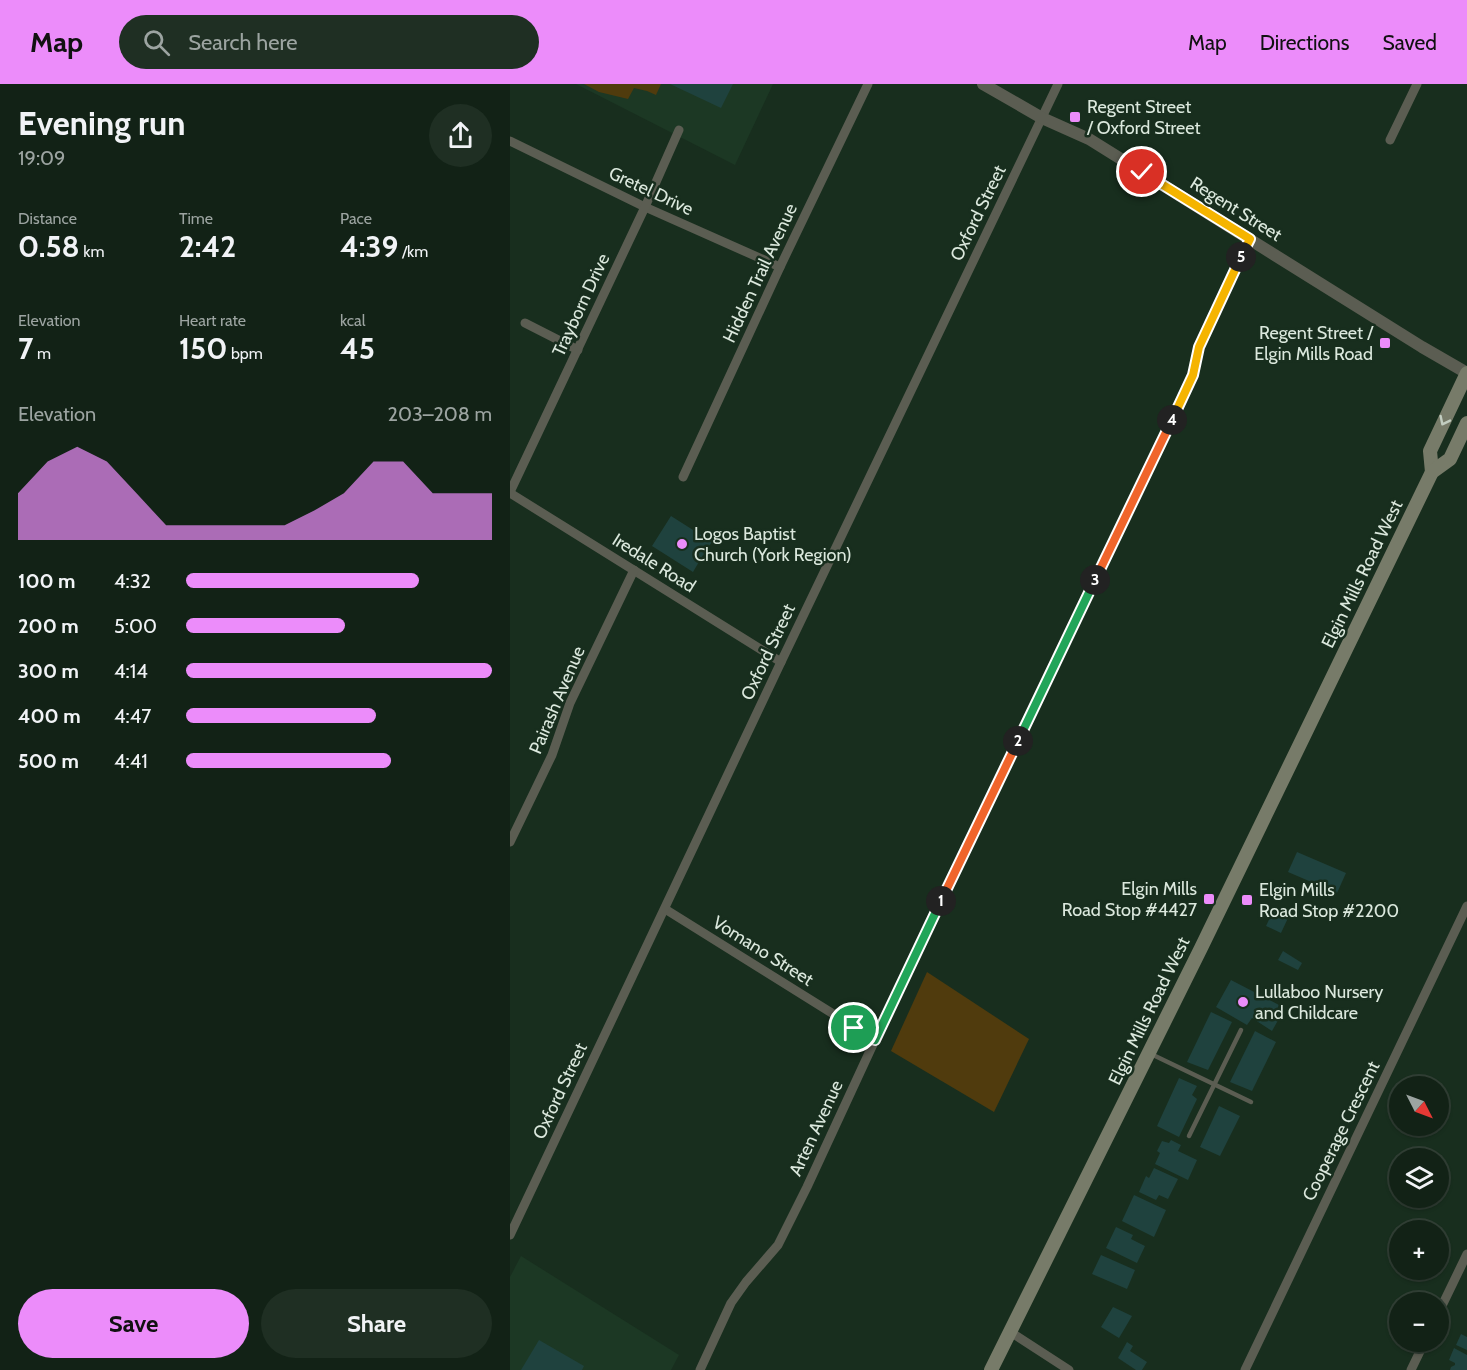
<!DOCTYPE html>
<html lang="en">
<head>
<meta charset="utf-8">
<style>
  body { margin:0; font-family:Cabin,sans-serif; background:#1f2f23; color:#f1f3f6; height:100vh; display:flex; flex-direction:column; font-size:22px; white-space:nowrap }
  * { box-sizing:border-box; margin:0 }
  p { font-size:20px; color:#9ca4a1 }
  .icon { flex:none; width:33px; height:33px; fill:none; stroke:currentColor; stroke-width:2; stroke-linecap:round; stroke-linejoin:round }
  .map { position:relative; flex:1; overflow:hidden }
  .sheet { display:flex; flex-direction:column; background:#122216; width:510px }
  .sheet>* { flex:none }
  .needle { width:39px; rotate:132deg }
  .tools { position:absolute; left:879px; top:992px; display:grid; gap:12px }
  .tools a { display:grid; place-items:center; width:60px; height:60px; border-radius:50%; background:#122216; box-shadow:0 2px 4px #0004,0 0 0 2px #313f35; font-size:30px }
  .pin { position:absolute; display:grid; place-items:center; width:51px; height:51px; color:#fff; margin:-26px; border:3px solid #fff; border-radius:50%; box-shadow:0 2px 6px #0007 }
  .km { position:absolute; width:30px; height:30px; margin:-15px; border-radius:50%; background:#222; color:#fff; font-size:16px; line-height:30px; text-align:center }
  .round { display:grid; place-items:center; flex:none; width:63px; height:63px; border-radius:32px; background:#1f2f23 }
  .headline { display:flex; align-items:center; justify-content:space-between; height:102px; padding:0 18px }
  h1 { font-size:33px; font-weight:700; line-height:45px }
  .figures { display:grid; grid-template-columns:repeat(3,1fr); gap:9px; height:102px; padding:6px 18px }
  .figures div { display:grid; align-content:center }
  .figures b { font-size:30px; font-weight:700 }
  .figures small { font-size:16px; font-weight:400 }
  .figures p { font-size:16px }
  .chart { height:168px; padding:12px 18px }
  .chart p { display:flex; justify-content:space-between }
  .chart svg { width:100%; height:108px; margin-top:6px; fill:#ec8cfa; opacity:.7 }
  .primary-button { display:flex; gap:12px; margin-top:auto; padding:12px 18px }
  .primary-button a { flex:1; height:69px; border-radius:36px; background:#ec8cfa; color:#111; font-size:24px; font-weight:700; line-height:69px; text-align:center }
  .primary-button a+a { background:#1f2f23; color:#f1f3f6 }
  ul { padding:0 18px; list-style:none; font-size:20px }
  li { display:grid; grid-template-columns:96px 72px 1fr; align-items:center; height:45px }
  li i { height:15px; border-radius:8px; background:#ec8cfa }
  header { display:flex; align-items:center; gap:36px; box-sizing:border-box; height:84px; padding:0 30px; background:#ec8cfa; color:#111 }
  header strong { font-size:28px }
  nav { display:flex; gap:33px; margin-inline-start:auto; font-size:21px }
  .search { width:420px; height:54px; background:#1f2f23; display:flex; align-items:center; gap:15px; box-sizing:border-box; padding:0 21px; border-radius:33px; color:#9ca4a1; font-size:22px }
  main { display:flex; flex:1; min-height:0 }
  .map>svg:first-child { display:block }
</style>
</head>
<body>
<header>
<strong>Map</strong>
<div class="search"><svg class="icon" aria-label="search" viewBox="0 0 24 24"><circle cx="10" cy="10" r="6"/><path d="M15 15l6 6"/></svg>Search here</div>
<nav><a>Map</a><a>Directions</a><a>Saved</a></nav>
</header>
<main>
<section class="sheet">
<div class="headline"><div><h1>Evening run</h1><p>19:09</p></div><a class="round"><svg class="icon" aria-label="share" viewBox="0 0 24 24"><path d="M12 15V3M7 8l5-5 5 5M5 13v7h14v-7"/></svg></a></div>
<div class="figures">
<div><p>Distance</p><b>0.58<small> km</small></b></div>
<div><p>Time</p><b>2:42</b></div>
<div><p>Pace</p><b>4:39<small> /km</small></b></div>
</div>
<div class="figures">
<div><p>Elevation</p><b>7<small> m</small></b></div>
<div><p>Heart rate</p><b>150<small> bpm</small></b></div>
<div><p>kcal</p><b>45</b></div>
</div>
<div class="chart"><p><span>Elevation</span>203–208 m</p>
<svg viewBox="0 0 160 44" preserveAspectRatio="none"><path d="M0 44V25L10 12L20 6L30 12L40 25L50 38L60 38L70 38L80 38L90 38L100 32L110 25L120 12L130 12L140 25L150 25L160 25V44z"/></svg>
</div>
<ul>
<li><b>100 m</b>4:32<i style="width:76%"></i></li>
<li><b>200 m</b>5:00<i style="width:52%"></i></li>
<li><b>300 m</b>4:14<i style="width:100%"></i></li>
<li><b>400 m</b>4:47<i style="width:62%"></i></li>
<li><b>500 m</b>4:41<i style="width:67%"></i></li>
</ul>
<div class="primary-button"><a>Save</a><a>Share</a></div>
</section>
<div class="map">
<svg width="957" height="1286" viewBox="0 0 957 1286">
  <rect width="100%" height="100%" fill="#182e1e"/>
  <g fill="#1c3824">
    <polygon points="66,0 263,0 225,81"/>
    <polygon points="11,1172 169,1271 161,1286 0,1286 0,1193"/>
  </g>
  <g fill="#503b0d">
    <polygon points="74,0 151,0 146,11 137,7 124,4 118,15 89,8"/>
    <polygon points="417,888 519,955 484,1028 381,967"/>
  </g>
  <g fill="#1f423e">
    <polygon points="160,0 223,0 211,24"/>
    <polygon points="161,432 202,458 197,465 202,468 198,474 193,471 183,488 142,462"/>
    <polygon points="787,768 836,789 827,809 778,788"/>
    <polygon points="763,827 778,834 771,849 756,842"/>
    <polygon points="773,867 792,879 788,886 768,876"/>
    <polygon points="721,896 769,921 766,928 771,931 762,947 742,934 737,941 706,923"/>
    <polygon points="701,928 722,938 698,986 677,978"/>
    <polygon points="745,947 766,958 742,1007 720,998"/>
    <polygon points="669,994 687,1002 682,1011 687,1015 669,1053 647,1042"/>
    <polygon points="709,1022 730,1032 710,1072 690,1063"/>
    <polygon points="661,1056 671,1061 668,1067 687,1076 678,1096 645,1080 650,1069 647,1067 652,1057 659,1059"/>
    <polygon points="644,1084 668,1095 658,1115 649,1111 646,1116 629,1108 636,1092 639,1094"/>
    <polygon points="624,1111 656,1126 644,1153 612,1137"/>
    <polygon points="606,1143 623,1151 621,1155 635,1162 627,1179 596,1164"/>
    <polygon points="591,1171 625,1186 617,1205 582,1190"/>
    <polygon points="603,1223 622,1232 609,1254 591,1243"/>
    <polygon points="951,1250 957,1253 957,1266 946,1261"/>
    <polygon points="29,1256 74,1282 72,1286 11,1286"/>
    <polygon points="617,1258 623,1262 620,1267 637,1278 632,1286 626,1286 608,1274"/>
    <polygon points="944,1264 957,1271 957,1286 940,1286 941,1283 945,1281 945,1279 939,1276"/>
  </g>
  <g fill="none" stroke-linecap="round" stroke-linejoin="round">
    <g stroke="#5b5d52" stroke-width="4.5">
      <polyline points="641,970 741,1018"/>
      <polyline points="679,1052 731,946"/>
    </g>
    <g stroke="#5b5d52" stroke-width="9">
      <polyline points="880,56 907,0"/>
      <polyline points="0,57 135,123 270,183"/>
      <polyline points="15,239 68,266"/>
      <polyline points="173,393 270,183 358,0"/>
      <polyline points="0,408 135,123 169,46"/>
      <polyline points="0,409 271,578"/>
      <polyline points="0,758 42,671 60,619 124,486"/>
      <polyline points="155,825 365,956"/>
      <polyline points="0,1151 271,578 548,0"/>
      <polyline points="928,1230 957,1170"/>
      <polyline points="499,1247 559,1286"/>
      <polyline points="190,1286 221,1219 236,1198 268,1161 297,1103 365,956 683,291 689,263 740,155"/>
      <polyline points="735,1286 957,822"/>
      <polyline points="901,1286 915,1257"/>
    </g>
    <polyline stroke="#5b5d52" stroke-width="12" points="473,0 532,34 579,55 912,263 957,289"/>
    <g stroke="#777b69" stroke-width="14">
      <polyline points="922,388 920,367 957,289"/>
      <polyline points="481,1286 691,864 922,388 940,375 957,339"/>
    </g>
  </g>
  <defs><path id="oneway-chevron" d="M-2-3.5L2.5 0L-2 3.5" fill="none" stroke-width="1.6" stroke-linecap="round" stroke-linejoin="round" transform="scale(1.5)"/></defs>
  <use stroke="#c2cdc0" href="#oneway-chevron" transform="translate(934 337) rotate(116)"/>
  <g fill="none" stroke-linecap="round" stroke-linejoin="round">
    <g stroke="#fff" stroke-width="12">
      <polyline id="split-1" points="344,944 365,956 431,817"/>
    </g>
    <g stroke="#fff" stroke-width="12">
      <polyline id="split-2" points="431,817 508,657"/>
    </g>
    <g stroke="#fff" stroke-width="12">
      <polyline id="split-3" points="508,657 585,496"/>
    </g>
    <g stroke="#fff" stroke-width="12">
      <polyline id="split-4" points="585,496 662,336"/>
    </g>
    <g stroke="#fff" stroke-width="12">
      <polyline id="split-5" points="662,336 683,291 689,263 731,173"/>
    </g>
    <g stroke="#fff" stroke-width="12">
      <polyline id="split-6" points="632,88 740,155 731,173"/>
    </g>
    <use href="#split-1" stroke="#22a559" stroke-width="8"/>
    <use href="#split-2" stroke="#f0652b" stroke-width="8"/>
    <use href="#split-3" stroke="#22a559" stroke-width="8"/>
    <use href="#split-4" stroke="#f0652b" stroke-width="8"/>
    <use href="#split-5" stroke="#f5b400" stroke-width="8"/>
    <use href="#split-6" stroke="#f5b400" stroke-width="8"/>
  </g>
  <g fill="#ec8cfa" stroke="#182e1e" stroke-width="2">
    <rect x="559" y="27" width="12" height="12" rx="3"/>
    <rect x="869" y="253" width="12" height="12" rx="3"/>
    <circle cx="172" cy="460" r="6"/>
    <rect x="693" y="809" width="12" height="12" rx="3"/>
    <rect x="731" y="810" width="12" height="12" rx="3"/>
    <circle cx="733" cy="918" r="6"/>
  </g>
  <g text-anchor="middle" stroke-width="5" stroke-linejoin="round" paint-order="stroke">
    <g font-size="18" fill="#dbe8dd" stroke="#182e1e" text-anchor="start">
      <text x="577" y="29">Regent Street<tspan x="577" dy="21">/ Oxford Street</tspan></text>
      <text x="863" y="255" text-anchor="end">Regent Street /<tspan x="863" dy="21">Elgin Mills Road</tspan></text>
      <text x="184" y="456">Logos Baptist<tspan x="184" dy="21">Church (York Region)</tspan></text>
      <text x="687" y="811" text-anchor="end">Elgin Mills<tspan x="687" dy="21">Road Stop #4427</tspan></text>
      <text x="749" y="812">Elgin Mills<tspan x="749" dy="21">Road Stop #2200</tspan></text>
      <text x="745" y="914">Lullaboo Nursery<tspan x="745" dy="21">and Childcare</tspan></text>
    </g>
    <g font-size="18" fill="#dbe8dd" stroke="#182e1e">
      <text transform="translate(141 107) rotate(25)" y="6">Gretel Drive</text>
      <text transform="translate(726 125) rotate(32)" y="6">Regent Street</text>
      <text transform="translate(468 129) rotate(-64)" y="6">Oxford Street</text>
      <text transform="translate(250 189) rotate(-65)" y="6">Hidden Trail Avenue</text>
      <text transform="translate(71 221) rotate(-65)" y="6">Trayborn Drive</text>
      <text transform="translate(144 479) rotate(32)" y="6">Iredale Road</text>
      <text transform="translate(852 490) rotate(-64)" y="6">Elgin Mills Road West</text>
      <text transform="translate(258 568) rotate(-65)" y="6">Oxford Street</text>
      <text transform="translate(47 616) rotate(-67)" y="6">Pairash Avenue</text>
      <text transform="translate(253 867) rotate(32)" y="6">Vomano Street</text>
      <text transform="translate(639 927) rotate(-64)" y="6">Elgin Mills Road West</text>
      <text transform="translate(50 1007) rotate(-65)" y="6">Oxford Street</text>
      <text transform="translate(306 1044) rotate(-65)" y="6">Arten Avenue</text>
      <text transform="translate(831 1047) rotate(-64)" y="6">Cooperage Crescent</text>
    </g>
  </g>
</svg>
<div class="tools">
<a><svg class="needle" viewBox="-14 -14 28 28"><path d="M0-13l5 13h-10z" fill="#e53935"/><path d="M0 13l5-13h-10z" fill="#9ca4a1"/></svg></a>
<a><svg class="icon" aria-label="layers" viewBox="0 0 24 24"><path d="M12 4l9 5-9 5-9-5zM3 14l9 5 9-5"/></svg></a>
<a>+</a>
<a>−</a>
</div>
<div class="pin" style="left:344px;top:944px;background:#1e9e55"><svg class="icon" aria-label="arrive" viewBox="0 0 24 24"><path d="M6 21V4h12l-3 4 3 4H6"/></svg></div>
<div class="pin" style="left:632px;top:88px;background:#d93025"><svg class="icon" aria-label="check" viewBox="0 0 24 24"><path d="M5 12l5 5 9-10"/></svg></div>
<b class="km" style="left:431px;top:817px">1</b>
<b class="km" style="left:508px;top:657px">2</b>
<b class="km" style="left:585px;top:496px">3</b>
<b class="km" style="left:662px;top:336px">4</b>
<b class="km" style="left:731px;top:173px">5</b>
</div>
</main>
</body>
</html>
